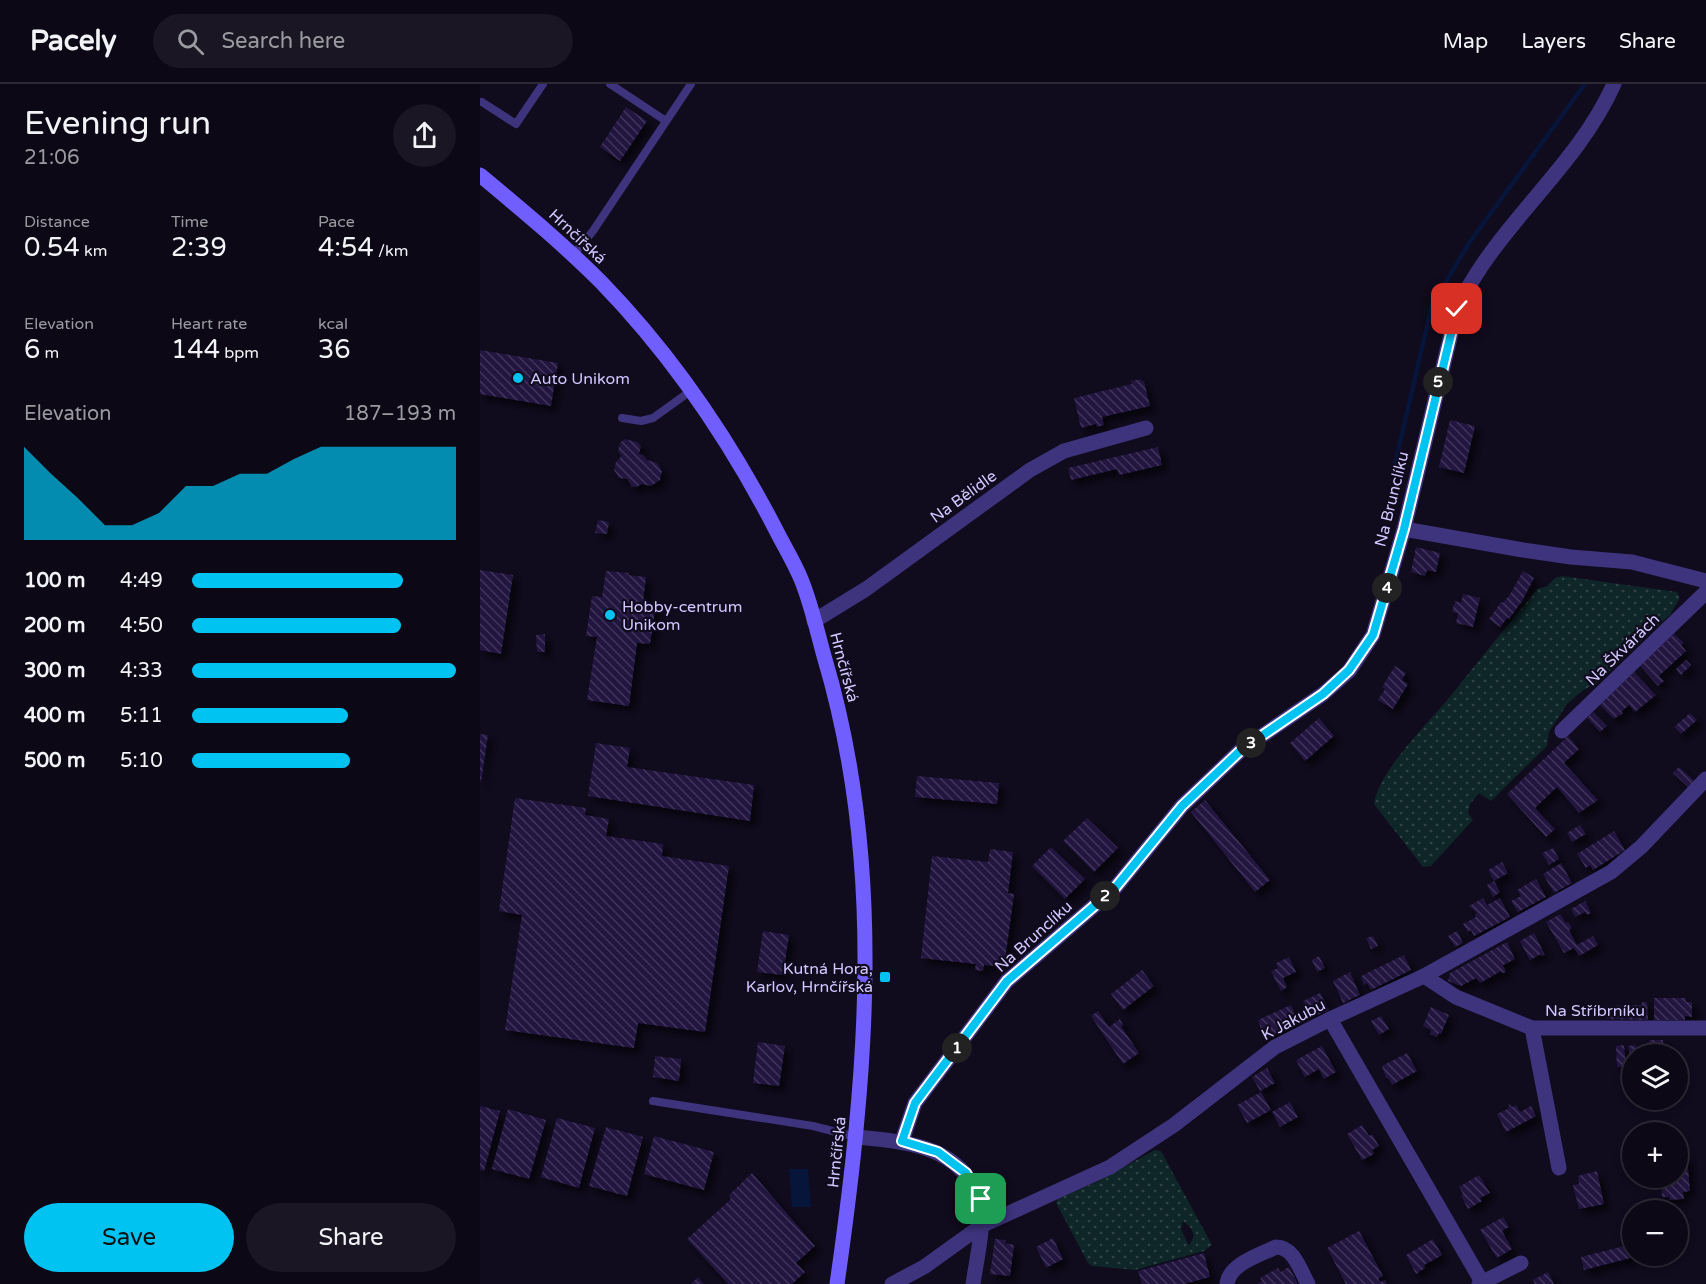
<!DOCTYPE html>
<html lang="en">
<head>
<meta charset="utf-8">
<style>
  body { margin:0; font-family:"Varela Round",sans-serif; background:#1a1623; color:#f1f3f6; height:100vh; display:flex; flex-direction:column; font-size:22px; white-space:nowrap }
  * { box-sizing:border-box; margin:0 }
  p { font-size:20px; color:#9a9aa1 }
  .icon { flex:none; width:33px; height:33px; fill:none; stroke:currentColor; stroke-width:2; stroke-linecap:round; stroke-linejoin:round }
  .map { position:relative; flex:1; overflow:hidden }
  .sheet { display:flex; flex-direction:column; background:#0c0816; width:480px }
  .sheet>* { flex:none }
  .buttons { position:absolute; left:1142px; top:960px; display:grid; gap:12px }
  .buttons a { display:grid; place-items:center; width:66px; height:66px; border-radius:50%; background:#0c0816; box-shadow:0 3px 9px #0003,0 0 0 2px #2c2935; font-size:30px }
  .pin { position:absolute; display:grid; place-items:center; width:51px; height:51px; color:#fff; margin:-26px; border-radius:12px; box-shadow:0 3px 9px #0006 }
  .km { position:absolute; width:30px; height:30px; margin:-15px; border-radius:50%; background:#222; color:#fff; font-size:16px; line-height:30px; text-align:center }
  .round { display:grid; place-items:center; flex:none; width:63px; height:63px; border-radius:32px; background:#1a1623 }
  .headline { display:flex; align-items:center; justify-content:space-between; height:102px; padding:0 24px }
  h1 { font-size:33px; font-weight:600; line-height:45px }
  .stats { display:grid; grid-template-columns:repeat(3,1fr); gap:9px; height:102px; padding:6px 24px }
  .stats div { display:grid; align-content:center }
  .stats b { font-size:26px; font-weight:600 }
  .stats small { font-size:16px; font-weight:400 }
  .stats p { font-size:16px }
  .chart { height:168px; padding:12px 24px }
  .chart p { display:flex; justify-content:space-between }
  .chart svg { width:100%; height:108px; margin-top:6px; fill:#00c3f2; opacity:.7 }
  .primary-button { display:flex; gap:12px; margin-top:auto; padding:12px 24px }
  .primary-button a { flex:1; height:69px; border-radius:36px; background:#00c3f2; color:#111; font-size:24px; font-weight:600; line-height:69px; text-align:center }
  .primary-button a+a { background:#1a1623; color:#f1f3f6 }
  ul { padding:0 24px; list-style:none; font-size:20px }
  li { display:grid; grid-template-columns:96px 72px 1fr; align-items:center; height:45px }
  li i { height:15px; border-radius:8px; background:#00c3f2 }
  header { display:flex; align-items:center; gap:36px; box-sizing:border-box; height:84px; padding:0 30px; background:#0c0816; border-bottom:2px solid #2c2935 }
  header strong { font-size:28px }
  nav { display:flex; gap:33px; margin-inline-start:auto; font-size:21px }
  .search { width:420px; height:54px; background:#1a1623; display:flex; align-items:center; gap:15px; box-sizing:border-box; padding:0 21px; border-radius:33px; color:#9a9aa1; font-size:22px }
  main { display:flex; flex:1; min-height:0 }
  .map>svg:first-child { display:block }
</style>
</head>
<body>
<header>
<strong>Pacely</strong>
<div class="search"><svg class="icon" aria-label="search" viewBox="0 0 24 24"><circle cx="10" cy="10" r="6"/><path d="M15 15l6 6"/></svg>Search here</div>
<nav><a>Map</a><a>Layers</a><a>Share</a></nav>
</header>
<main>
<section class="sheet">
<div class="headline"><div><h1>Evening run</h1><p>21:06</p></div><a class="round"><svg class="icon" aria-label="share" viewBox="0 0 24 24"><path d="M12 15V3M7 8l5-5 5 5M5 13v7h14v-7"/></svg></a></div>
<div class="stats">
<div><p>Distance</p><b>0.54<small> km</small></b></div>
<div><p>Time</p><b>2:39</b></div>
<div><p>Pace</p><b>4:54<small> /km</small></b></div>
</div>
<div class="stats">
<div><p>Elevation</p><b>6<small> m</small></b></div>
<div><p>Heart rate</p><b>144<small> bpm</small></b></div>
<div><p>kcal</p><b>36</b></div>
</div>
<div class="chart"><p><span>Elevation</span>187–193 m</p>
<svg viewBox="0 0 160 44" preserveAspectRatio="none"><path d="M0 44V6L10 17L20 27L30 38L40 38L50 33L60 22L70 22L80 17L90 17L100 11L110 6L120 6L130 6L140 6L150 6L160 6V44z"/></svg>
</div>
<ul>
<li><b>100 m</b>4:49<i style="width:80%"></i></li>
<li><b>200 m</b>4:50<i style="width:79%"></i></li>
<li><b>300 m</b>4:33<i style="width:100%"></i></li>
<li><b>400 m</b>5:11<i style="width:59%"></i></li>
<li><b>500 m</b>5:10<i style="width:60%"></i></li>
</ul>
<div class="primary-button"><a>Save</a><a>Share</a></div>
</section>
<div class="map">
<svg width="1226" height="1200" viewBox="0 0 1226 1200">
  <defs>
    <pattern id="grass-dots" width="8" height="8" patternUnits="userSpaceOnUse" patternTransform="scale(1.5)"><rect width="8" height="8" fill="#0e2628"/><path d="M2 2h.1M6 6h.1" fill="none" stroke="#304448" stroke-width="1.8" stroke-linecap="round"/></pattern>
    <pattern id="building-back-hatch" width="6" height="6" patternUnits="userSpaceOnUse" patternTransform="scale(1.5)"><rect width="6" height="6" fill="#22163f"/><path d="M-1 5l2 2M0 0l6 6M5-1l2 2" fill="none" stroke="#41365c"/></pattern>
    <filter id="shadow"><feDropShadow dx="5.5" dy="5.5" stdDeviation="3" flood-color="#0009"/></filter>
  </defs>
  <rect width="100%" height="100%" fill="#100b1d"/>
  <g fill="url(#grass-dots)" fill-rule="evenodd">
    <path d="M1082,492l115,16 3,6 -10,17 -42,37 -28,29 -18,10 -15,13 -18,28 -2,14 -56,55 -12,-8 -9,11 -2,9 5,7 -42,46 -8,1 -49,-63c5,-34 52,-78 74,-105 30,-37 60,-74 90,-111l8,-1 9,-9z"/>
    <path d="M675,1066l6,1 51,94 -8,6 -69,19 -43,-4 -4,-3 -32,-60 2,-4 38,-17zM703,1137l8,7 3,8 -5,10 -8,-17z"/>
  </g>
  <polygon fill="#07153b" points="309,1085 328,1085 331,1123 312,1123"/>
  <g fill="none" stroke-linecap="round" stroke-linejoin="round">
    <polyline stroke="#07153b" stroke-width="4.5" points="914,384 952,221 989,159 1105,0"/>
  </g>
  <g fill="url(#building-back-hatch)" filter="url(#shadow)">
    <polygon points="146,23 167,37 140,77 120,63"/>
    <polygon points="0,266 78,279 71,322 0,310"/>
    <polygon points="661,295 662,298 664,297 670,322 622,333 624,341 617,343 616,340 601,344 594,314 652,300 651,297"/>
    <polygon points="970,336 995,342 984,389 959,383"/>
    <polygon points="144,355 157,358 161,362 159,370 163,371 167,376 177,379 182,387 180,396 171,402 162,400 156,403 152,403 147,395 139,394 134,386 136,378 140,374 141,371 138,367 140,359"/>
    <polygon points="678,363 682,381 639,391 637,385 591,396 588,384"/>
    <polygon points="118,436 129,438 127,450 115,449"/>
    <polygon points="936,463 960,469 956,488 947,486 945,492 931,488"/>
    <polygon points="0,486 33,491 21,570 0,566"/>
    <polygon points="126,487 149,489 148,491 166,493 163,519 176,520 170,560 157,559 149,622 107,616 117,553 106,552 112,512 122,513"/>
    <polygon points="1043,487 1054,494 1042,517 1029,535 1028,533 1020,543 1009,535 1021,518 1023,519 1031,509"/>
    <polygon points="983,510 1000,514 993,543 976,539 978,529 972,528 975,517 981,519"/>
    <polygon points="65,550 65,568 57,568 56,551"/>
    <polygon points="1194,550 1204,559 1201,561 1206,567 1179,592 1184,597 1178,602 1160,582"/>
    <polygon points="1206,576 1211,581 1201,591 1196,585"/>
    <polygon points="915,582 926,589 922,596 928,600 913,625 898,616 905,605 902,603"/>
    <polygon points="1154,588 1176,611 1155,628 1149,621 1141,628 1143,629 1140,632 1139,631 1134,635 1120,621"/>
    <polygon points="1113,628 1127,642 1120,648 1107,634"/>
    <polygon points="1210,629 1217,636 1201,650 1194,643"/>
    <polygon points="839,634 854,652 825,677 810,659"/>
    <polygon points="0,650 8,651 1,698 0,698"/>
    <polygon points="1088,652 1099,665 1084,679 1118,716 1099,729 1077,703 1055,724 1075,745 1066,753 1027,710"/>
    <polygon points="116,659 150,664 147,683 274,701 270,737 108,712"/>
    <polygon points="1199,683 1215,697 1209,704 1193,689"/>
    <polygon points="437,692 519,699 517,720 435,713"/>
    <polygon points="35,714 106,724 105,731 129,735 126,752 183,760 182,772 249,782 225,948 158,939 154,964 25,946 42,831 19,827"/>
    <polygon points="725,716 790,796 775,808 711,728"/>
    <polygon points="607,734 638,764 614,788 583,757"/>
    <polygon points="1100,741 1106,750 1092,758 1087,749"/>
    <polygon points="1134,747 1145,766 1113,786 1110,781 1106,784 1097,770"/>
    <polygon points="571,763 605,795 585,815 552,782"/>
    <polygon points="1073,764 1079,775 1069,781 1062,769"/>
    <polygon points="510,765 533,768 528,809 534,810 524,883 504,881 503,887 495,886 496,880 441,874 452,772 508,778"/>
    <polygon points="1022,778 1028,789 1014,797 1008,786"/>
    <polygon points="1081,779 1092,799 1074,809 1063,790"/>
    <polygon points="1056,795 1066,813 1038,828 1031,817 1041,812 1037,806"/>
    <polygon points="1014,797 1020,808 1013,813 1007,801"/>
    <polygon points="1003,814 1007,821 1020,814 1030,833 994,852 991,846 988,848 983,840 996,833 995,830 997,829 989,822"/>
    <polygon points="1105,817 1111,829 1107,831 1105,828 1095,833 1091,825"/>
    <polygon points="1080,830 1086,839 1088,838 1092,844 1089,846 1097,861 1113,852 1118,861 1099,872 1094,864 1084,869 1066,838"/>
    <polygon points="283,847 309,851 303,891 277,888"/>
    <polygon points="977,847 983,859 975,863 968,852"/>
    <polygon points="1054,849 1065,871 1062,872 1061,870 1050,876 1040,857"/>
    <polygon points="893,852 898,862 891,865 886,854"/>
    <polygon points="1027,858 1035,875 1023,881 1026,888 1023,889 1021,887 1000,899 996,894 981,902 968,897 970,889"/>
    <polygon points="924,871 931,886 891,906 887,899 884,901 881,893 883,891"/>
    <polygon points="839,872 845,884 837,888 832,876"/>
    <polygon points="809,873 816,888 803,894 807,903 801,907 791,887 798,884 796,879"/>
    <polygon points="662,886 674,902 643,926 631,910"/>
    <polygon points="870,888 880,911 863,919 853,897"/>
    <polygon points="840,909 849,926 831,934 823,917"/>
    <polygon points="1174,914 1206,914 1206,918 1212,918 1212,933 1205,932 1205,936 1174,936"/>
    <polygon points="1162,918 1167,918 1168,936 1126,935 1127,928 1124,929 1124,922 1162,921"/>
    <polygon points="811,921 816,933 813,934 817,941 785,956 778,936"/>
    <polygon points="951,923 969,931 961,950 959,949 957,953 950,950 951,946 943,942"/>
    <polygon points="618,927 629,943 640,935 643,941 641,942 659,969 643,980 611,932"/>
    <polygon points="901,932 909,945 899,951 891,937"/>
    <polygon points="1169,956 1183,956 1184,970 1169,970"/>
    <polygon points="278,958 305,962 299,1002 273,999"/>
    <polygon points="1144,961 1146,983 1137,983 1136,962"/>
    <polygon points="1156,961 1157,970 1152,970 1152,973 1150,973 1148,962"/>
    <polygon points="842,962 856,988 844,995 839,985 825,993 816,976"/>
    <polygon points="927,969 937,987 912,1001 909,995 906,994 902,982"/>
    <polygon points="175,972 201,975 199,997 173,993"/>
    <polygon points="787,984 795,999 780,1007 772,993"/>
    <polygon points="781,1008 791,1026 767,1039 757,1021"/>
    <polygon points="810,1018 818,1033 800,1043 792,1028"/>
    <polygon points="1029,1020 1032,1023 1036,1021 1040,1028 1051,1022 1056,1032 1026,1048 1017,1030 1028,1025"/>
    <polygon points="0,1022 20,1027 4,1087 0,1086"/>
    <polygon points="28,1025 66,1036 49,1095 12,1085"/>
    <polygon points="77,1034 115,1044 99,1104 61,1093"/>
    <polygon points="882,1041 889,1052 892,1050 899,1062 892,1066 894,1070 882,1076 867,1050"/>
    <polygon points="126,1043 163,1053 147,1112 109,1102"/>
    <polygon points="174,1052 234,1068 224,1106 164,1090"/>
    <polygon points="1207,1073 1210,1107 1203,1108 1204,1115 1190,1116 1189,1113 1182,1113 1181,1094 1197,1094 1197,1074"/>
    <polygon points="1117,1087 1124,1120 1099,1125 1093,1101 1099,1100 1098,1092"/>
    <polygon points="272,1089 335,1162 316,1179 325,1188 312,1200 248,1200 207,1155 251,1115 249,1111"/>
    <polygon points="999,1091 1010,1109 1000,1114 1002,1117 988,1125 981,1112 983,1110 979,1103"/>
    <polygon points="1023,1133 1029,1143 1022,1147 1032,1165 1017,1174 1000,1146"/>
    <polygon points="879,1147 903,1192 898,1195 900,1198 905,1196 907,1200 866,1200 847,1164"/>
    <polygon points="573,1154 583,1175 566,1184 556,1163"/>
    <polygon points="515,1155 526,1156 525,1159 534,1161 530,1192 510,1190"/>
    <polygon points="953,1155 962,1171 944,1181 945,1184 936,1190 926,1171"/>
    <polygon points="1152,1160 1152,1172 1158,1172 1104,1186 1101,1173"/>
    <polygon points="724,1169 730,1193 704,1200 662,1200 658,1187"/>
    <polygon points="809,1183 818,1200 777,1200 782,1197 780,1194 798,1184 800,1188"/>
    <polygon points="1068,1188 1074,1200 1055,1200 1053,1196"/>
    <polygon points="218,1193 224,1200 211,1200"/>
  </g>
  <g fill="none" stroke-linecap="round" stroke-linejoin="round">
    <g stroke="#3e347e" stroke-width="8">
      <polyline points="130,0 186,37"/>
      <polyline points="2,18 36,40 63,0"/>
      <polyline points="93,171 113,147 211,0"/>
      <polyline points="142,334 161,337 173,334 212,306"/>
      <polyline points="173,1017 333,1042 376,1053"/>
    </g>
    <g stroke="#3e347e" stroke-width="15">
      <polyline points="924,445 1043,466 1091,473 1152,478 1226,497"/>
      <polyline points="334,537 386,505 550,386 584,367 666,344"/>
      <polyline points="1082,647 1226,508"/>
      <polyline points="944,892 976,913 1052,944 1226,944"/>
      <polyline points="850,935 1002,1198"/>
      <polyline points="1052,944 1079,1084"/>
      <path d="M376,1053c42,4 95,7 117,49 3,5 7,10 8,16 3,27 -4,55 -8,82"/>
      <path d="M422,1057l13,-38 92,-122 108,-93 67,-82 59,-56 82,-56 26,-23 24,-36 31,-106 53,-220c39,-84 119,-140 157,-225"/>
      <polyline points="412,1200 444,1183 501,1142 630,1083 694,1041 795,963 850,935 944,892 1131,788 1161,763 1226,695"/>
      <path d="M747,1200c2,-20 33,-29 49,-37 18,0 24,23 32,37"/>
      <polyline points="999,1200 1041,1179"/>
    </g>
    <path stroke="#715eff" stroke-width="15" d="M0,91c42,35 83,69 121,107 71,73 128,157 175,248 8,16 18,32 25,49 10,24 16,52 23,77 62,207 43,418 13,628"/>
  </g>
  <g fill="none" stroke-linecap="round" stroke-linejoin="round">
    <g stroke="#fff" stroke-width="12">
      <polyline id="route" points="501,1115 486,1089 458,1068 422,1057 435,1019 527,897 635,804 702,722 761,666 843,610 869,586 893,551 924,445 977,225"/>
    </g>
    <use href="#route" stroke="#00c3f2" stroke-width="8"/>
  </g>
  <g fill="#00c3f2" stroke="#100b1d" stroke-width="2">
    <circle cx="38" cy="294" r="6"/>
    <circle cx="130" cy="531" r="6"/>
    <rect x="399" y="887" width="12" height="12" rx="3"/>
  </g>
  <g text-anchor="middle" stroke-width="4.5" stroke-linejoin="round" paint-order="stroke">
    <g font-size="16" fill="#d3c7ff" stroke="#100b1d">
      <text transform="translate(98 152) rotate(43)" y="6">Hrnčířská</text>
      <text transform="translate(483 412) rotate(-36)" y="6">Na Bělidle</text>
      <text transform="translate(911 415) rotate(-76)" y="6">Na Brunclíku</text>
      <text transform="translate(1142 565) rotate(-44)" y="6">Na Škvárách</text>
      <text transform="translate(365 583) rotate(75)" y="6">Hrnčířská</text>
      <text transform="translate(553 852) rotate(-42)" y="6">Na Brunclíku</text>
      <text x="1115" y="932">Na Stříbrníku</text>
      <text transform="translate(813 935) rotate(-28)" y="6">K Jakubu</text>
      <text transform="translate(356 1068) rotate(-84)" y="6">Hrnčířská</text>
    </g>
    <g font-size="16" fill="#d3c7ff" stroke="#100b1d" text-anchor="start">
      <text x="50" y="300">Auto Unikom</text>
      <text x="142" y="528">Hobby-centrum<tspan x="142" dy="18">Unikom</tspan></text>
      <text x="393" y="890" text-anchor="end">Kutná Hora,<tspan x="393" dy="18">Karlov, Hrnčířská</tspan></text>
    </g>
  </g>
</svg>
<div class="buttons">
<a><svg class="icon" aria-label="layers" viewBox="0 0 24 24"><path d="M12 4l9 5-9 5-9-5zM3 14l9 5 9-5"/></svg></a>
<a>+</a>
<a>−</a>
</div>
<div class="pin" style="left:501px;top:1115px;background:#1e9e55"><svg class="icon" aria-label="arrive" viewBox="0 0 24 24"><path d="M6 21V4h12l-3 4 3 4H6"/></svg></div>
<div class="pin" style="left:977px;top:225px;background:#d93025"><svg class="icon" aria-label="check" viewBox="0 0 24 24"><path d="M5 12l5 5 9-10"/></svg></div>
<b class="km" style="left:477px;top:964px">1</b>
<b class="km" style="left:625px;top:812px">2</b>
<b class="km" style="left:771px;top:659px">3</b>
<b class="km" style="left:907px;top:504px">4</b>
<b class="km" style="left:958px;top:298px">5</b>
</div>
</main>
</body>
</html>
